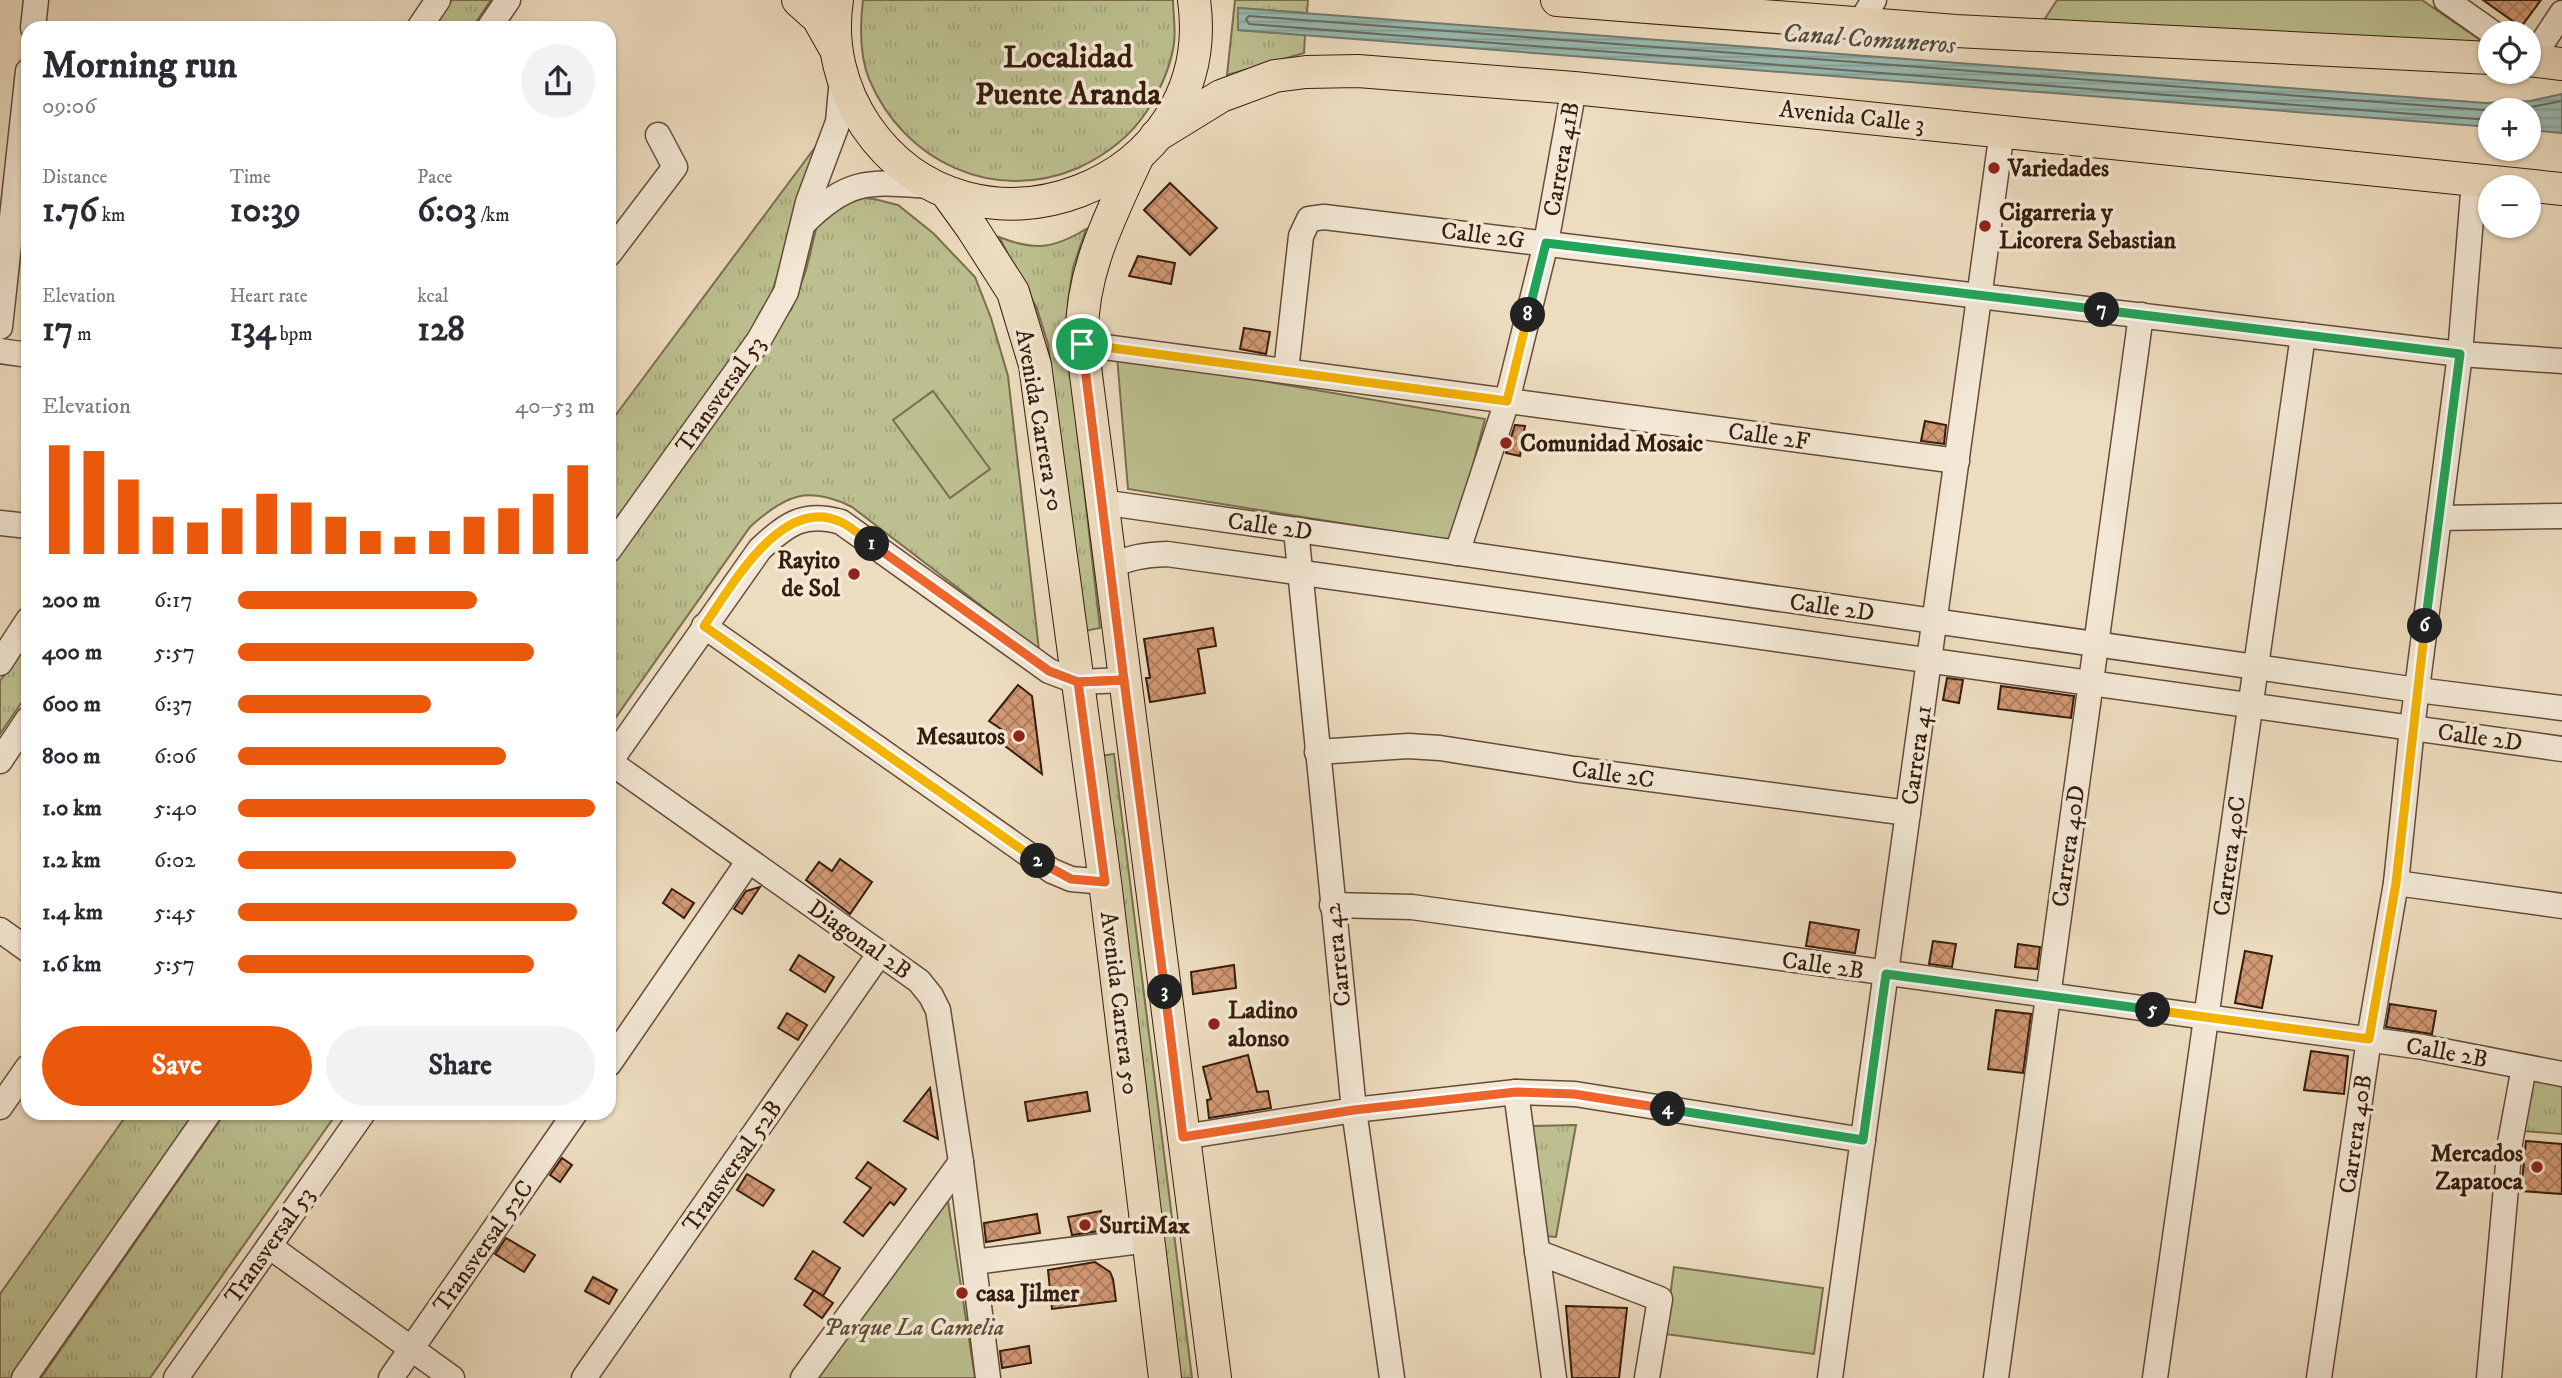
<!DOCTYPE html>
<html lang="en">
<head>
<meta charset="utf-8">
<style>
  body { margin:0; font-family:"IM FELL DW Pica",serif; background:#f2f2f3; color:#2b2b33; height:100vh; display:flex; flex-direction:column; font-size:26px; white-space:nowrap }
  * { box-sizing:border-box; margin:0 }
  p { font-size:23px; color:#7c7c81 }
  .icon { flex:none; width:38px; height:38px; fill:none; stroke:currentColor; stroke-width:2; stroke-linecap:round; stroke-linejoin:round }
  .map { position:relative; flex:1; overflow:hidden }
  .side { position:absolute; left:21px; top:21px; width:595px; height:1099px; display:flex; flex-direction:column; background:#fff; border-radius:21px; box-shadow:0 2px 5px #0004 }
  .side>* { flex:none }
  .fabs { position:absolute; left:2478px; top:21px; display:grid; gap:14px }
  .fabs a { display:grid; place-items:center; width:63px; height:63px; border-radius:50%; background:#fff; box-shadow:0 2px 5px #0004; font-size:35px }
  .pin { position:absolute; display:grid; place-items:center; width:60px; height:60px; color:#fff; margin:-30px; border:4px solid #fff; border-radius:50%; box-shadow:0 2px 7px #0007 }
  .km { position:absolute; width:35px; height:35px; margin:-18px; border-radius:50%; background:#222; color:#fff; font-size:19px; line-height:35px; text-align:center }
  .round { display:grid; place-items:center; flex:none; width:74px; height:74px; border-radius:37px; background:#f2f2f3 }
  .summary { display:flex; align-items:center; justify-content:space-between; height:119px; padding:0 21px }
  h1 { font-size:38px; font-weight:700; line-height:52px }
  .stats { display:grid; grid-template-columns:repeat(3,1fr); gap:10px; height:119px; padding:7px 21px }
  .stats div { display:grid; align-content:center }
  .stats b { font-size:35px; font-weight:700 }
  .stats small { font-size:19px; font-weight:400 }
  .stats p { font-size:19px }
  .chart { height:196px; padding:14px 21px }
  .chart p { display:flex; justify-content:space-between }
  .chart svg { width:100%; height:126px; margin-top:7px; stroke:#ea580c; stroke-width:6 }
  .button { display:flex; gap:14px; margin-top:auto; padding:14px 21px }
  .button a { flex:1; height:80px; border-radius:42px; background:#ea580c; color:#fff; font-size:28px; font-weight:700; line-height:80px; text-align:center }
  .button a+a { background:#f2f2f3; color:#2b2b33 }
  ul { padding:0 21px; list-style:none; font-size:23px }
  li { display:grid; grid-template-columns:112px 84px 1fr; align-items:center; height:52px }
  li i { height:18px; border-radius:9px; background:#ea580c }
  .map>svg:first-child { display:block }
</style>
</head>
<body>
<div class="map">
<svg width="2562" height="1378" viewBox="0 0 2562 1378">
  <defs>
    <pattern id="grass-tufts" width="24" height="20" patternUnits="userSpaceOnUse" patternTransform="scale(1.75)"><rect width="24" height="20" fill="#bcbf8f"/><path d="M3 7l-1-3M5 7V3M7 7l1-3M15 17l-1-3M17 17v-4M19 17l1-3" fill="none" stroke="#a2a47a"/></pattern>
    <pattern id="water-rules" width="6" height="5" patternUnits="userSpaceOnUse" patternTransform="scale(1.75)"><rect width="6" height="5" fill="#99bbb2"/><path d="M0 2.5h6" fill="none" stroke="#84a098"/></pattern>
    <pattern id="building-cross-hatch" width="8" height="8" patternUnits="userSpaceOnUse" patternTransform="scale(1.75)"><rect width="8" height="8" fill="#d29974"/><path d="M0 0l8 8M0 8l8-8" fill="none" stroke="#ab7c5e"/></pattern>
  </defs>
  <rect width="100%" height="100%" fill="#eddcbf"/>
  <filter id="stains"><feTurbulence type="fractalNoise" baseFrequency=".00286" numOctaves="4"/><feColorMatrix values="0 0 0 0 .2 0 0 0 0 .09 0 0 0 0 .02 0 0 0 .5 -.17"/></filter>
  <radialGradient id="worn" r=".72"><stop offset=".6" stop-color="#630" stop-opacity="0"/><stop offset="1" stop-color="#630" stop-opacity=".3"/></radialGradient>
  <g fill="url(#grass-tufts)" stroke="#7a6e4e" stroke-width="2">
    <polygon points="452,0 491,0 472,28 433,28"/>
    <path d="M863,0h310c0,14 3,29 1,43 -3,24 -14,47 -27,68 -17,26 -41,44 -69,57 -84,36 -174,-6 -209,-89 -10,-25 -9,-54 -6,-79z"/>
    <polygon points="1235,0 1308,0 1307,13 1239,8 1239,30 1305,35 1304,53 1227,75"/>
    <polygon points="822,138 770,298 743,343 609,532 609,424"/>
    <path d="M854,197l20,2 24,6 35,28 42,44 16,41 17,58 31,274 -187,-143c-44,-22 -67,-12 -102,20l-141,200v-159l183,-260 14,-38 11,-45z"/>
    <path d="M1086,229l-13,39 -5,34 -1,39 33,287 -16,3 -36,-287 -11,-35 -38,-72c36,14 54,12 87,-8z"/>
    <polygon points="28,639 28,693 0,734 0,681"/>
    <polygon points="1114,754 1192,1378 1179,1378 1100,756"/>
    <polygon points="2531,1077 2562,1083 2562,1134 2524,1131"/>
    <polygon points="128,1113 199,1113 14,1378 0,1378 0,1294"/>
    <polygon points="225,1113 337,1113 150,1378 41,1378"/>
    <polygon points="1576,1125 1556,1237 1544,1236 1532,1126"/>
  </g>
  <g fill="#bcbf8f" stroke="#7a6e4e" stroke-width="2">
    <polygon points="2057,0 2422,0 2486,44 2044,20"/>
    <polygon points="1117,356 1485,419 1453,541 1128,489"/>
    <polygon points="933,391 990,469 950,498 893,420"/>
    <polygon points="947,1195 975,1378 815,1378"/>
    <polygon points="1674,1267 1823,1288 1814,1354 1665,1334"/>
  </g>
  <polygon fill="url(#water-rules)" stroke="#727b70" stroke-width="2" points="1238,8 2485,103 2530,101 2562,94 2562,133 2529,130 2529,110 2490,110 2490,127 1238,30"/>
  <g fill="none" stroke-linecap="round" stroke-linejoin="round">
    <polyline stroke="#686c5f" stroke-width="2" points="2490,120 1249,24 1246,19 1249,16 2484,110 2531,107 2562,101"/>
  </g>
  <g fill="url(#building-cross-hatch)" stroke="#371c0c" stroke-width="2">
    <polygon points="2483,0 2541,0 2521,27"/>
    <polygon points="1170,183 1217,228 1190,255 1144,210"/>
    <polygon points="1138,256 1175,263 1171,284 1129,276"/>
    <polygon points="1244,328 1270,332 1266,354 1240,349"/>
    <polygon points="1925,421 1946,425 1944,444 1921,441"/>
    <polygon points="1515,425 1525,426 1520,456 1506,453"/>
    <polygon points="1213,628 1216,646 1198,649 1205,693 1150,702 1146,678 1150,678 1144,639"/>
    <polygon points="1947,678 1963,680 1959,703 1943,700"/>
    <polygon points="1018,685 1032,696 1042,774 997,740 1004,731 989,721"/>
    <polygon points="2001,686 2074,696 2071,718 1998,709"/>
    <polygon points="840,859 872,882 850,914 806,880 819,862 832,871"/>
    <polygon points="760,887 742,914 734,909 746,891"/>
    <polygon points="672,889 694,903 684,918 663,903"/>
    <polygon points="1810,922 1859,930 1855,953 1806,946"/>
    <polygon points="1933,941 1956,944 1952,967 1929,964"/>
    <polygon points="2018,944 2040,947 2037,969 2015,967"/>
    <polygon points="2245,951 2272,956 2262,1008 2235,1003"/>
    <polygon points="799,955 834,977 825,992 790,970"/>
    <polygon points="1234,965 1236,988 1193,994 1191,972"/>
    <polygon points="2390,1004 2436,1011 2432,1034 2386,1027"/>
    <polygon points="1996,1010 2031,1014 2023,1073 1988,1069"/>
    <polygon points="787,1013 807,1025 798,1040 778,1028"/>
    <polygon points="2311,1051 2348,1056 2344,1094 2304,1090"/>
    <polygon points="1248,1055 1257,1092 1268,1091 1271,1108 1209,1118 1207,1100 1211,1099 1203,1067"/>
    <polygon points="930,1088 938,1139 904,1121"/>
    <polygon points="1087,1092 1090,1111 1028,1121 1025,1102"/>
    <polygon points="2526,1141 2562,1144 2562,1194 2521,1191"/>
    <polygon points="562,1158 572,1165 560,1182 550,1175"/>
    <polygon points="868,1162 906,1189 894,1205 890,1202 863,1236 844,1222 871,1188 856,1178"/>
    <polygon points="747,1174 774,1190 763,1206 737,1190"/>
    <polygon points="1101,1211 1099,1231 1072,1235 1068,1217"/>
    <polygon points="1037,1214 1040,1233 986,1242 984,1223"/>
    <polygon points="506,1238 535,1255 524,1272 495,1254"/>
    <polygon points="813,1251 840,1268 823,1296 795,1279"/>
    <polygon points="1095,1262 1110,1272 1113,1279 1116,1301 1052,1309 1048,1270"/>
    <polygon points="593,1277 617,1290 609,1304 585,1291"/>
    <polygon points="814,1290 833,1303 822,1318 804,1305"/>
    <polygon points="1566,1306 1627,1308 1619,1378 1572,1378"/>
    <polygon points="1029,1346 1031,1363 1002,1368 1000,1351"/>
  </g>
  <g fill="none" stroke-linecap="round" stroke-linejoin="round">
    <g stroke="#644c39" stroke-width="27">
      <g id="minor">
        <polyline points="2446,0 2493,33"/>
        <polyline points="1859,24 1874,0"/>
        <polyline points="33,28 36,0"/>
        <polyline points="419,28 438,0"/>
        <polyline points="489,28 508,0"/>
        <polyline points="2529,59 2531,60 2562,13"/>
        <path d="M804,223c46,-46 66,-41 129,-37"/>
        <polyline points="609,254 675,167 658,135"/>
        <polyline points="0,327 28,71"/>
        <polyline points="1082,344 1957,461"/>
        <polyline points="0,351 28,355"/>
        <polyline points="1286,371 1301,236 1309,219 1324,217 2460,354 2562,361"/>
        <polyline points="1101,502 2417,690 2562,708"/>
        <polyline points="2439,518 2562,516"/>
        <polyline points="0,523 28,526"/>
        <polyline points="1296,530 1354,1110 1392,1378"/>
        <polyline points="609,550 759,340 786,292 808,202 838,122 842,78"/>
        <polyline points="1457,553 1507,401 1546,243 1574,88"/>
        <path d="M1110,567c19,-10 35,-12 57,-13l1395,195"/>
        <polyline points="704,626 1052,871 1071,879 1105,882"/>
        <polyline points="0,663 28,620"/>
        <polyline points="1317,752 1408,746 1440,748 1574,769 1908,813"/>
        <polyline points="0,761 28,719"/>
        <polyline points="610,762 919,981 931,996 938,1010 961,1162 988,1378"/>
        <path d="M609,763l151,-214c27,-25 44,-38 81,-27l208,149 29,11 46,-2"/>
        <polyline points="2396,883 2562,906"/>
        <polyline points="1332,905 1412,907 2423,1047 2562,1074"/>
        <polyline points="0,930 28,950"/>
        <polyline points="609,1064 748,862"/>
        <polyline points="1516,1092 1554,1378"/>
        <polyline points="0,1107 28,1067"/>
        <polyline points="1183,1137 1354,1110 1516,1092 1575,1094 1863,1140"/>
        <polyline points="269,1246 452,1378"/>
        <polyline points="1537,1252 1660,1299 1647,1378"/>
        <polyline points="974,1262 1149,1240"/>
        <polyline points="24,1378 209,1113"/>
        <polyline points="176,1378 363,1113"/>
        <polyline points="391,1378 575,1113"/>
        <polyline points="584,1378 880,953"/>
        <polyline points="803,1378 961,1162"/>
        <polyline points="1830,1378 2002,131"/>
        <polyline points="1996,1378 2141,315"/>
        <polyline points="2155,1378 2303,335"/>
        <polyline points="2319,1378 2369,1039 2396,883 2412,728 2460,354 2474,181"/>
        <polyline points="2489,1378 2510,1143 2524,1067"/>
      </g>
    </g>
    <g stroke="#371c0c" stroke-width="34">
      <g id="major">
        <polyline points="798,0 818,18 835,48"/>
        <path d="M837,0c-7,44 4,89 29,126 106,155 354,60 328,-126"/>
        <polyline points="1557,0 1956,31 2490,58"/>
        <polyline points="2529,60 2562,64"/>
        <polyline points="1156,136 1221,96 1275,76 1306,72 1358,71 1574,88 2562,189"/>
        <path d="M1138,156c-28,61 -59,119 -56,188l133,1034"/>
        <polyline points="946,192 972,228 1013,292 1035,365 1105,882 1165,1378"/>
      </g>
    </g>
    <use href="#minor" stroke="#f3e8d5" stroke-width="24"/>
    <use href="#major" stroke="#eddcbf" stroke-width="32"/>
  </g>
  <g fill="none" stroke-linecap="round" stroke-linejoin="round">
    <g stroke="#fff" stroke-width="14">
      <polyline id="split-1" points="872,544 1049,671 1078,682 1124,680 1082,344"/>
    </g>
    <g stroke="#fff" stroke-width="14">
      <path id="split-2" d="M872,544c-10,-7 -20,-17 -31,-22 -59,-28 -110,65 -137,104l334,235"/>
    </g>
    <g stroke="#fff" stroke-width="14">
      <polyline id="split-3" points="1038,861 1071,879 1105,882 1078,682 1124,680 1165,992"/>
    </g>
    <g stroke="#fff" stroke-width="14">
      <polyline id="split-4" points="1165,992 1183,1137 1354,1110 1516,1092 1574,1094 1668,1109"/>
    </g>
    <g stroke="#fff" stroke-width="14">
      <polyline id="split-5" points="1668,1109 1863,1140 1886,974 2153,1010"/>
    </g>
    <g stroke="#fff" stroke-width="14">
      <polyline id="split-6" points="2153,1010 2369,1039 2396,883 2425,626"/>
    </g>
    <g stroke="#fff" stroke-width="14">
      <polyline id="split-7" points="2102,310 2460,354 2425,626"/>
    </g>
    <g stroke="#fff" stroke-width="14">
      <polyline id="split-8" points="1528,315 1546,243 2102,310"/>
    </g>
    <g stroke="#fff" stroke-width="14">
      <polyline id="split-9" points="1082,344 1507,401 1528,315"/>
    </g>
    <use href="#split-1" stroke="#f0652b" stroke-width="9"/>
    <use href="#split-2" stroke="#f5b400" stroke-width="9"/>
    <use href="#split-3" stroke="#f0652b" stroke-width="9"/>
    <use href="#split-4" stroke="#f0652b" stroke-width="9"/>
    <use href="#split-5" stroke="#22a559" stroke-width="9"/>
    <use href="#split-6" stroke="#f5b400" stroke-width="9"/>
    <use href="#split-7" stroke="#22a559" stroke-width="9"/>
    <use href="#split-8" stroke="#22a559" stroke-width="9"/>
    <use href="#split-9" stroke="#f5b400" stroke-width="9"/>
  </g>
  <g fill="#8f2418" stroke="#f3e8d5" stroke-width="2.5">
    <circle cx="1994" cy="168" r="7"/>
    <circle cx="1985" cy="226" r="7"/>
    <circle cx="1506" cy="443" r="7"/>
    <circle cx="854" cy="574" r="7"/>
    <circle cx="1019" cy="736" r="7"/>
    <circle cx="1214" cy="1024" r="7"/>
    <circle cx="2537" cy="1167" r="7"/>
    <circle cx="1085" cy="1225" r="7"/>
    <circle cx="962" cy="1293" r="7"/>
  </g>
  <g text-anchor="middle" stroke-width="7" stroke-linejoin="round" paint-order="stroke">
    <g font-size="24" fill="#371c0c" stroke="#f3e8d5">
      <text transform="translate(1852 116) rotate(6)" y="8">Avenida Calle 3</text>
      <text transform="translate(1561 159) rotate(-80)" y="8">Carrera 41B</text>
      <text transform="translate(1483 235) rotate(7)" y="8">Calle 2G</text>
      <text transform="translate(720 394) rotate(-55)" y="8">Transversal 53</text>
      <text transform="translate(1040 420) rotate(80)" y="8">Avenida Carrera 50</text>
      <text transform="translate(1769 436) rotate(8)" y="8">Calle 2F</text>
      <text transform="translate(1270 526) rotate(8)" y="8">Calle 2D</text>
      <text transform="translate(1832 607) rotate(8)" y="8">Calle 2D</text>
      <text transform="translate(2480 737) rotate(8)" y="8">Calle 2D</text>
      <text transform="translate(1916 755) rotate(-82)" y="8">Carrera 41</text>
      <text transform="translate(1613 774) rotate(8)" y="8">Calle 2C</text>
      <text transform="translate(2068 846) rotate(-82)" y="8">Carrera 40D</text>
      <text transform="translate(2229 856) rotate(-82)" y="8">Carrera 40C</text>
      <text transform="translate(860 939) rotate(35)" y="8">Diagonal 2B</text>
      <text transform="translate(1337 955) rotate(-96)" y="8">Carrera 42</text>
      <text transform="translate(1823 965) rotate(8)" y="8">Calle 2B</text>
      <text transform="translate(1120 1003) rotate(83)" y="8">Avenida Carrera 50</text>
      <text transform="translate(2447 1052) rotate(10)" y="8">Calle 2B</text>
      <text transform="translate(2355 1134) rotate(-82)" y="8">Carrera 40B</text>
      <text transform="translate(732 1166) rotate(-55)" y="8">Transversal 52B</text>
      <text transform="translate(269 1245) rotate(-55)" y="8">Transversal 53</text>
      <text transform="translate(483 1246) rotate(-55)" y="8">Transversal 52C</text>
    </g>
    <g font-size="24" font-weight="bold" fill="#371c0c" stroke="#f3e8d5" text-anchor="start">
      <text x="2008" y="176">Variedades</text>
      <text x="1999" y="220">Cigarreria y<tspan x="1999" dy="28">Licorera Sebastian</tspan></text>
      <text x="1520" y="451">Comunidad Mosaic</text>
      <text x="840" y="568" text-anchor="end">Rayito<tspan x="840" dy="28">de Sol</tspan></text>
      <text x="1005" y="744" text-anchor="end">Mesautos</text>
      <text x="1228" y="1018">Ladino<tspan x="1228" dy="28">alonso</tspan></text>
      <text x="2523" y="1161" text-anchor="end">Mercados<tspan x="2523" dy="28">Zapatoca</tspan></text>
      <text x="1099" y="1233">SurtiMax</text>
      <text x="976" y="1301">casa Jilmer</text>
    </g>
    <g font-size="24" font-style="italic" fill="#5f4d33" stroke="#f3e8d5">
      <text x="914" y="1335">Parque La Camelia</text>
    </g>
    <g font-size="26" font-style="italic" fill="#544c3e" stroke="#f3e8d5">
      <text transform="translate(1869 38) rotate(4)" y="9">Canal Comuneros</text>
    </g>
    <g font-size="32" font-weight="bold" fill="#371c0c" stroke="#f3e8d5">
      <text x="1068" y="67">Localidad<tspan x="1068" dy="37">Puente Aranda</tspan></text>
    </g>
  </g>
  <rect width="100%" height="100%" filter="url(#stains)"/>
  <rect width="100%" height="100%" fill="url(#worn)"/>
</svg>
<div class="fabs">
<a><svg class="icon" aria-label="locate" viewBox="0 0 24 24"><circle cx="12" cy="12" r="6"/><path d="M12 2v4M12 18v4M2 12h4M18 12h4"/></svg></a>
<a>+</a>
<a>−</a>
</div>
<div class="pin" style="left:1082px;top:344px;background:#1e9e55"><svg class="icon" aria-label="arrive" viewBox="0 0 24 24"><path d="M6 21V4h12l-3 4 3 4H6"/></svg></div>
<b class="km" style="left:872px;top:544px">1</b>
<b class="km" style="left:1038px;top:861px">2</b>
<b class="km" style="left:1165px;top:992px">3</b>
<b class="km" style="left:1668px;top:1109px">4</b>
<b class="km" style="left:2153px;top:1010px">5</b>
<b class="km" style="left:2425px;top:626px">6</b>
<b class="km" style="left:2102px;top:310px">7</b>
<b class="km" style="left:1528px;top:315px">8</b>
<section class="side">
<div class="summary"><div><h1>Morning run</h1><p>09:06</p></div><a class="round"><svg class="icon" aria-label="share" viewBox="0 0 24 24"><path d="M12 15V3M7 8l5-5 5 5M5 13v7h14v-7"/></svg></a></div>
<div class="stats">
<div><p>Distance</p><b>1.76<small> km</small></b></div>
<div><p>Time</p><b>10:39</b></div>
<div><p>Pace</p><b>6:03<small> /km</small></b></div>
</div>
<div class="stats">
<div><p>Elevation</p><b>17<small> m</small></b></div>
<div><p>Heart rate</p><b>134<small> bpm</small></b></div>
<div><p>kcal</p><b>128</b></div>
</div>
<div class="chart"><p><span>Elevation</span>40–53 m</p>
<svg viewBox="0 0 160 44" preserveAspectRatio="none"><path d="M5 44V6M15 44V8M25 44V18M35 44V31M45 44V33M55 44V28M65 44V23M75 44V26M85 44V31M95 44V36M105 44V38M115 44V36M125 44V31M135 44V28M145 44V23M155 44V13"/></svg>
</div>
<ul>
<li><b>200 m</b>6:17<i style="width:67%"></i></li>
<li><b>400 m</b>5:57<i style="width:83%"></i></li>
<li><b>600 m</b>6:37<i style="width:54%"></i></li>
<li><b>800 m</b>6:06<i style="width:75%"></i></li>
<li><b>1.0 km</b>5:40<i style="width:100%"></i></li>
<li><b>1.2 km</b>6:02<i style="width:78%"></i></li>
<li><b>1.4 km</b>5:45<i style="width:95%"></i></li>
<li><b>1.6 km</b>5:57<i style="width:83%"></i></li>
</ul>
<div class="button"><a>Save</a><a>Share</a></div>
</section>
</div>
</body>
</html>
